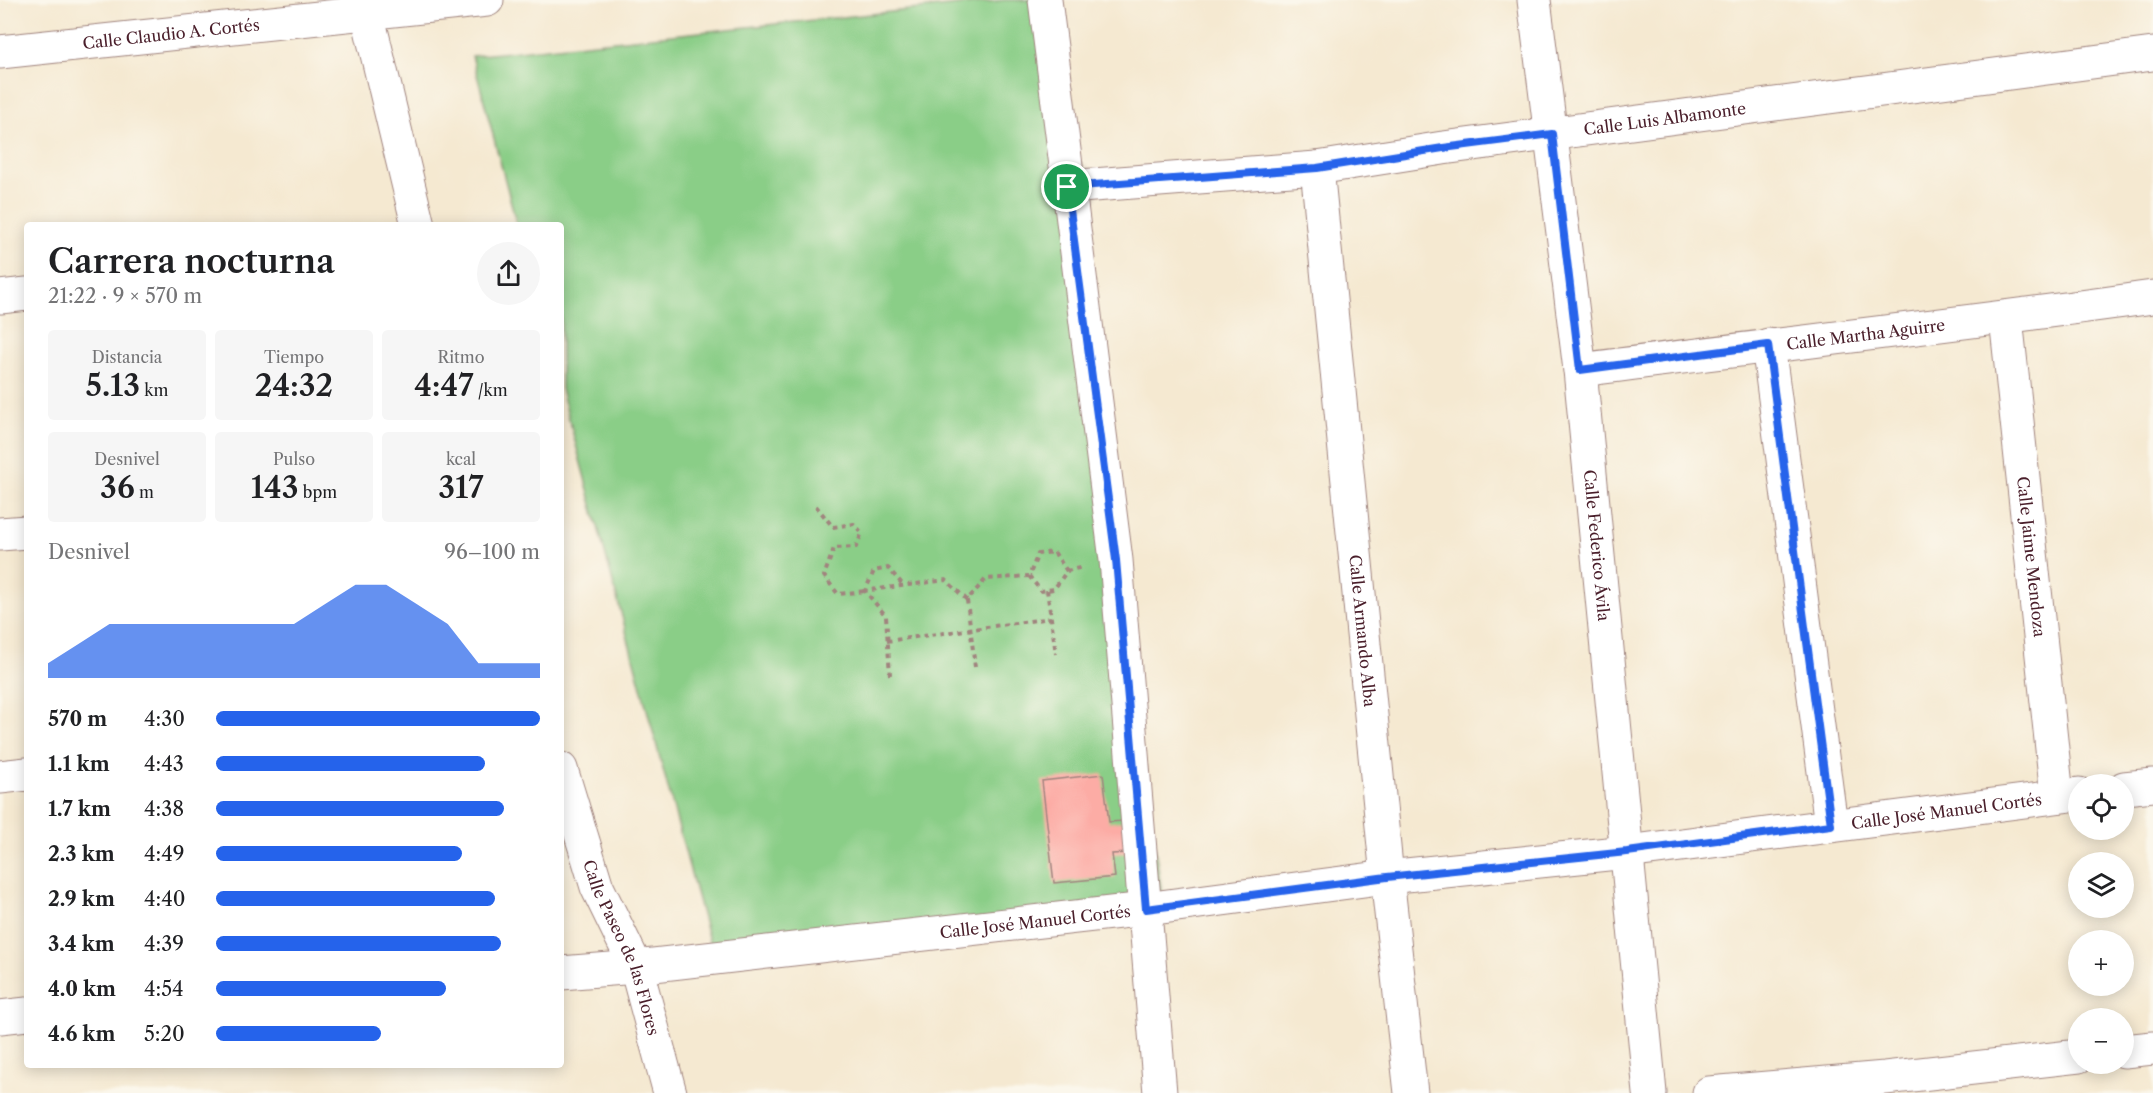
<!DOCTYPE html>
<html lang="es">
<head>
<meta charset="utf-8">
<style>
  body { margin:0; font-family:"Libre Caslon Text",serif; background:#f6f6f6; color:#202124; height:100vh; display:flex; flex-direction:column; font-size:22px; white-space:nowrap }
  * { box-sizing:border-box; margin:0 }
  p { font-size:20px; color:#757577 }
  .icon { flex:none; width:33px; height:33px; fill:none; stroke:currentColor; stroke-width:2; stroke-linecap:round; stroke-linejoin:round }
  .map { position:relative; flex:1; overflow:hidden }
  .details { position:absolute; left:24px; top:222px; width:540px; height:846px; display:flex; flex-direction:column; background:#fff; border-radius:6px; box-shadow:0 3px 15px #0003 }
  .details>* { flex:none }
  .tools { position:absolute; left:2068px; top:774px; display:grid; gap:12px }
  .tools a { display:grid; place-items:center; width:66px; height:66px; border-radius:50%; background:#fff; box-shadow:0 3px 15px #0003; font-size:30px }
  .pin { position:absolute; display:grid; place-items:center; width:51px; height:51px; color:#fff; margin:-26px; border:3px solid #fff; border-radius:50%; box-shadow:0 2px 6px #0007 }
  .round { display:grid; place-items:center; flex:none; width:63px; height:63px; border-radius:32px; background:#f6f6f6 }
  .head { display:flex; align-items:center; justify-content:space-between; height:102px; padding:0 24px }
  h1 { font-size:33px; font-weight:600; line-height:45px }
  .metrics { display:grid; grid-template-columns:repeat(3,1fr); gap:9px; height:102px; padding:6px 24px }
  .metrics div { display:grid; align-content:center; border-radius:6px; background:#f6f6f6; text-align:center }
  .metrics b { font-size:30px; font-weight:600 }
  .metrics small { font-size:16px; font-weight:400 }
  .metrics p { font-size:16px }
  .chart { height:168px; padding:12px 24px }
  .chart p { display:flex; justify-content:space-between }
  .chart svg { width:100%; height:108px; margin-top:6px; fill:#2563eb; opacity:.7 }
  ul { padding:0 24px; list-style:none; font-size:20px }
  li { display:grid; grid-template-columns:96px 72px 1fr; align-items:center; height:45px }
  li i { height:15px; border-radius:8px; background:#2563eb }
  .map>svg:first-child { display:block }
</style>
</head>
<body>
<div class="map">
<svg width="2153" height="1093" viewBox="0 0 2153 1093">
  <rect width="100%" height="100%" fill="#fbf7ec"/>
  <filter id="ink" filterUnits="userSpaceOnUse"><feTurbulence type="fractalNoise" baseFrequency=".0167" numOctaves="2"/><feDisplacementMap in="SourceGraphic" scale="12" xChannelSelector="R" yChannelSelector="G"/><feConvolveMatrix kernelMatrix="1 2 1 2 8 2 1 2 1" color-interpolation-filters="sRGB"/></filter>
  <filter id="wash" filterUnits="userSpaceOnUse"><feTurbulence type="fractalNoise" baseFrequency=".008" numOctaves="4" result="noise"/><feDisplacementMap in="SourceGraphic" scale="24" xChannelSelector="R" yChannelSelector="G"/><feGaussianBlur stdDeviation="1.35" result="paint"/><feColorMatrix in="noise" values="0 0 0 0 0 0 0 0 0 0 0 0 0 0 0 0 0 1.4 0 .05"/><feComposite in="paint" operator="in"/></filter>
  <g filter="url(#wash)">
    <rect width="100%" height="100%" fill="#f5e9d1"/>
    <polygon fill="#8ace87" stroke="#6a7659" stroke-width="1.5" points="1005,0 1057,0 1110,562 1164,906 715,963 561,389 561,225 517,225 472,56"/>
    <g id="blocks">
      <polygon fill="#fcaca5" points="1103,774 1109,822 1124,821 1128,853 1112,854 1115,877 1054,883 1042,781"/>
    </g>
  </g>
  <g filter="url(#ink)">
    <use href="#blocks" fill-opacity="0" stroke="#a0847e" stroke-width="1.5"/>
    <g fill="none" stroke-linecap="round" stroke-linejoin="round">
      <g stroke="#a0847e" stroke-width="35">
        <g id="minor">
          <polyline points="364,0 418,225"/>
          <polyline points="1045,0 1116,560 1160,1093"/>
          <path id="s1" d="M1534,0l46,370 70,723"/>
          <path id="s2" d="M0,52l487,-52"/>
          <path id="s3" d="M1317,168l70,709 24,216"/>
          <path id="s4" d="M1067,187l250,-19 126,-20 710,-94"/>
          <polyline points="0,297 27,294"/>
          <path id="s5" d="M2006,318l51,478"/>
          <polyline points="1768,345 1831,825"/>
          <path id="s6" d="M1580,370c191,-25 382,-46 573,-73"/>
          <polyline points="0,534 27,532"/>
          <path id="s7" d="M561,769l36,118 39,80 34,126"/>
          <polyline points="0,777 27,774"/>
          <polyline points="2124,788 2153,785"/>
          <path id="s8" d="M561,973l75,-6 510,-58 241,-32 240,-25 452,-58"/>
          <polyline points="0,1017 27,1014"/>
          <polyline points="2124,1051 2153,1048"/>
          <polyline points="1709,1093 1885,1078 2079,1056"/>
        </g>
      </g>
      <g stroke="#a0847e" stroke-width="4" stroke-dasharray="4.5 4.5" stroke-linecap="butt">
        <polyline points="816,506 833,527 854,524 862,533 856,547 834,548 824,576 838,594 865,591"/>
        <polyline points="1067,571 1054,552 1038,554 1029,576 1041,591 1054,589 1067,571 1083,567"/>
        <polyline points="1047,590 1056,654"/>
        <polyline points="863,591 946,580 967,600"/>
        <polyline points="887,641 1051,618"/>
        <polyline points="975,667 967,600 986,579 1029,576"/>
        <polyline points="890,675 886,616 865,591 874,571 888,568 904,586"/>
      </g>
      <use href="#minor" stroke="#fff" stroke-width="33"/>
    </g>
  </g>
  <g fill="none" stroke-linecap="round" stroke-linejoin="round" filter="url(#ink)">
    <g stroke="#fff" stroke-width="12">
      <polygon id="route" points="1552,134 1580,370 1768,345 1831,825 1627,852 1387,877 1146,909 1116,560 1067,187 1317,168 1443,148"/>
    </g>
    <use href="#route" stroke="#2563eb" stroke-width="8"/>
  </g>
  <g text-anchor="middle" stroke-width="5" stroke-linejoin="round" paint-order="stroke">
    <g font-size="16" fill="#4a1f2b" stroke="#fbf7ec">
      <text dy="6" stroke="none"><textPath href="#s2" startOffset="172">Calle Claudio A. Cortés</textPath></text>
      <text dy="6" stroke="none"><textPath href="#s4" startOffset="602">Calle Luis Albamonte</textPath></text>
      <text dy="6" stroke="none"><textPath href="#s6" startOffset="288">Calle Martha Aguirre</textPath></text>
      <text dy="6" stroke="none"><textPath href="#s1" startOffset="549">Calle Federico Ávila</textPath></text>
      <text dy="6" stroke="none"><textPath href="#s5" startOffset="240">Calle Jaime Mendoza</textPath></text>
      <text dy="6" stroke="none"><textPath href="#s3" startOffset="465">Calle Armando Alba</textPath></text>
      <text dy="6" stroke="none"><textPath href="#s8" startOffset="1395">Calle José Manuel Cortés</textPath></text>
      <text dy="6" stroke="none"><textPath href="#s8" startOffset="477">Calle José Manuel Cortés</textPath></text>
      <text dy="6" stroke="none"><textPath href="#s7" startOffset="189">Calle Paseo de las Flores</textPath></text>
    </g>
  </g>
</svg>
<div class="tools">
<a><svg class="icon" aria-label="locate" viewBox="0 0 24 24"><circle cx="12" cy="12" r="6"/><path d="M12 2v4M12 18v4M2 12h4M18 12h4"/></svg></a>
<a><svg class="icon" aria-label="layers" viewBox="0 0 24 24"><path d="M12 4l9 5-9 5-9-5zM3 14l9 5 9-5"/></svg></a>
<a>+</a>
<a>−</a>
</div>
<div class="pin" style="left:1067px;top:187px;background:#1e9e55"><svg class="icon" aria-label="arrive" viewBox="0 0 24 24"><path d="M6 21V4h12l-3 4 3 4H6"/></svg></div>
<section class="details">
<div class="head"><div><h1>Carrera nocturna</h1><p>21:22 · 9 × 570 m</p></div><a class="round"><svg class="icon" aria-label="share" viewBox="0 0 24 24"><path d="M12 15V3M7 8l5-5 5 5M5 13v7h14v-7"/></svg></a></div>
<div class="metrics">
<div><p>Distancia</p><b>5.13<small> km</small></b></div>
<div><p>Tiempo</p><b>24:32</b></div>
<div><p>Ritmo</p><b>4:47<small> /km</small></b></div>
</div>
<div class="metrics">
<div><p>Desnivel</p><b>36<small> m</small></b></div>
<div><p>Pulso</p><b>143<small> bpm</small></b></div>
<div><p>kcal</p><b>317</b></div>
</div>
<div class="chart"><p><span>Desnivel</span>96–100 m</p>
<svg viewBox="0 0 160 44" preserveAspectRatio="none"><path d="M0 44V38L10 30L20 22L30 22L40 22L50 22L60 22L70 22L80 22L90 14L100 6L110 6L120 14L130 22L140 38L150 38L160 38V44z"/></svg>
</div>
<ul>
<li><b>570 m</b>4:30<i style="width:100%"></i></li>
<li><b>1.1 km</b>4:43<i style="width:83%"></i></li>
<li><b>1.7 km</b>4:38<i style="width:89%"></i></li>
<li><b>2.3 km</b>4:49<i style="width:76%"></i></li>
<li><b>2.9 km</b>4:40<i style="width:86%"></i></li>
<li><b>3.4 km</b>4:39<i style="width:88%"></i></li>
<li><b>4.0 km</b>4:54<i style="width:71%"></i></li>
<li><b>4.6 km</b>5:20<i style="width:51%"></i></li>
</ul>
</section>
</div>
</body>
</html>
